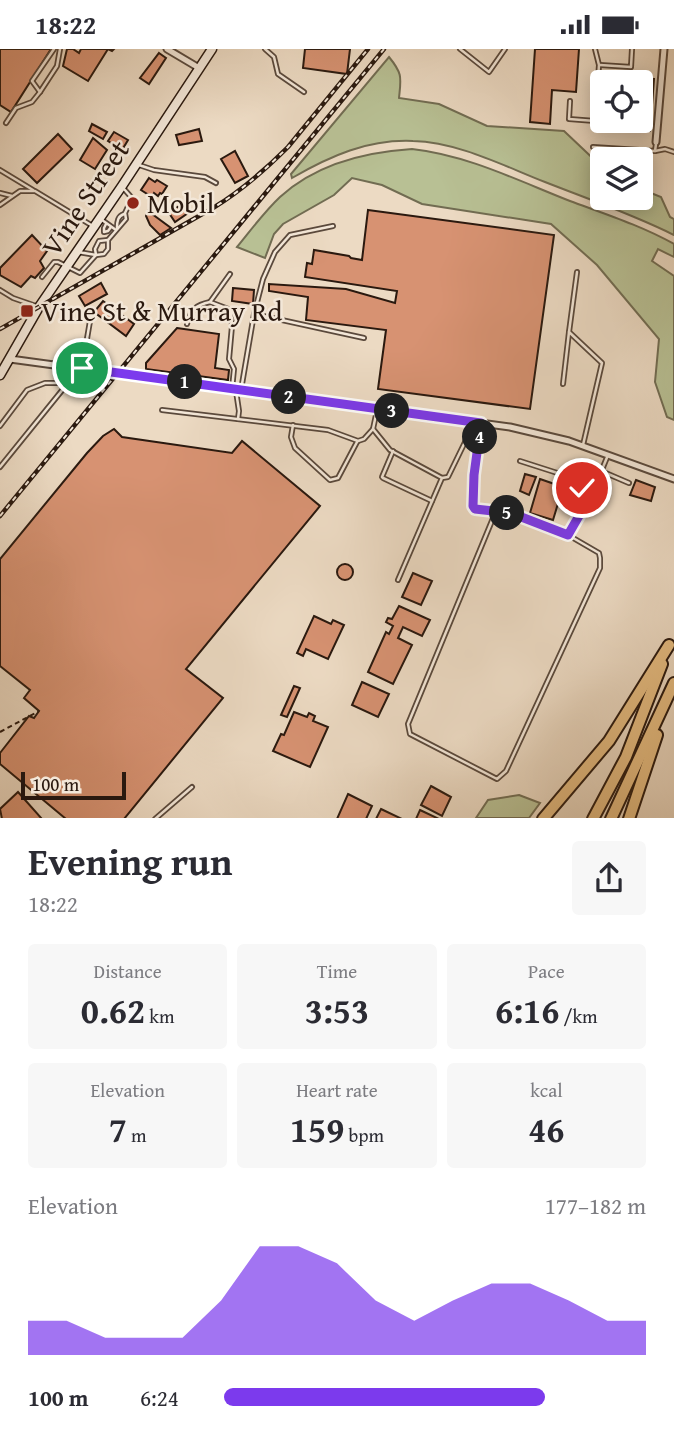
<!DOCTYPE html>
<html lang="en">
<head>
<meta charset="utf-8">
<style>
  body { margin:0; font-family:"Gentium Book Plus",serif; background:#f7f7f7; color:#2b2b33; height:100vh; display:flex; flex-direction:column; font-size:26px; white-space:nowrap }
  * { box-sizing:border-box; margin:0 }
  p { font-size:23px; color:#7c7c81 }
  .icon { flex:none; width:38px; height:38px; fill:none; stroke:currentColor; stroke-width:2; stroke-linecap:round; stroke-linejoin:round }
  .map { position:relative; height:769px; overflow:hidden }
  .sheet { display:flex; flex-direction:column; background:#fff; flex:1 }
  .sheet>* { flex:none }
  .tools { position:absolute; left:590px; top:21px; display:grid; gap:14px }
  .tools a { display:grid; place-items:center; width:63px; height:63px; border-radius:7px; background:#fff; box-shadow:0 4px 18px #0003; font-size:35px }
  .scale { position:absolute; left:21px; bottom:18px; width:105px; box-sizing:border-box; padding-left:7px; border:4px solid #2a190f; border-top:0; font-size:19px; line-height:24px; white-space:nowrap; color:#2a190f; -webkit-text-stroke:5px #f3e7d8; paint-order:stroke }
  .pin { position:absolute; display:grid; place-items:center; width:60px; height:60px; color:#fff; margin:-30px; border:4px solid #fff; border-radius:50%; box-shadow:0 2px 7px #0007 }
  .km { position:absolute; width:35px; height:35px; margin:-18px; border-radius:50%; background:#222; color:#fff; font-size:19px; line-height:35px; text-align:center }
  .round { display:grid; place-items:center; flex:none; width:74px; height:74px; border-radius:7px; background:#f7f7f7 }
  .headline { display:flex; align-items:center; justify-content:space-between; height:119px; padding:0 28px }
  h1 { font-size:38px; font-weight:600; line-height:52px }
  .stats { display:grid; grid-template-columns:repeat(3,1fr); gap:10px; height:119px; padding:7px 28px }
  .stats div { display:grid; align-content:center; border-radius:7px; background:#f7f7f7; text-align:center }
  .stats b { font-size:35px; font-weight:600 }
  .stats small { font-size:19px; font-weight:400 }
  .stats p { font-size:19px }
  .chart { height:196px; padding:14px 28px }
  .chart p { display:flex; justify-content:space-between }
  .chart svg { width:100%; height:126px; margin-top:7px; fill:#7c3aed; opacity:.7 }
  ul { padding:0 28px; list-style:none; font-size:23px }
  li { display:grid; grid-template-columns:112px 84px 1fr; align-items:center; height:52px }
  li i { height:18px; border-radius:9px; background:#7c3aed }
  .status { display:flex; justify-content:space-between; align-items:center; height:49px; padding:0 35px; background:#fff; direction:ltr }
  .status svg { height:19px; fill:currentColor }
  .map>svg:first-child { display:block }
</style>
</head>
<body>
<div class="status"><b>18:22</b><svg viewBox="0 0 49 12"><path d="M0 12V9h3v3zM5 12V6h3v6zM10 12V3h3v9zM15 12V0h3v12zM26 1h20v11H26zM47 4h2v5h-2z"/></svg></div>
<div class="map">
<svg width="674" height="770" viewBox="0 0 674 770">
  <rect width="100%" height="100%" fill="#ecdac3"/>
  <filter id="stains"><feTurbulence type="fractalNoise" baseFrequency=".00286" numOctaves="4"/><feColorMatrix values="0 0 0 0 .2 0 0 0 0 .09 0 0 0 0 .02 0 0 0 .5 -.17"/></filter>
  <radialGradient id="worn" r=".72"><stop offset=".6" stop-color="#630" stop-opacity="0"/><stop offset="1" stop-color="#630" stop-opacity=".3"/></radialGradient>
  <g fill="#b8c094" stroke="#716c52" stroke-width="2">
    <path d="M389,8c14,17 12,21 10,41l40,6 48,22 77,5 38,36v31h38l1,-9 20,8 9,20 4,2v16c-42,-21 -86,-36 -129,-53 -41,-16 -87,-40 -132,-41 -45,-2 -83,15 -121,37l-1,-4z"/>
    <path d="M412,100c55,6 107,32 158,52 35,13 72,25 104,43v13l-16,-8 -6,12 22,15v144l-7,-3 -12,-35 4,-43 -62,-74 -46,-41 -129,-20 -40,-19 -30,-7 -18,17 -51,29 -9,10 -9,24 -28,-11c14,-17 27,-35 43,-50 36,-33 85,-45 132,-48z"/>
    <polygon points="519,746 540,754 529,769 476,769 488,751"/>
  </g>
  <g fill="#d79272" stroke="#2a190f" stroke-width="2">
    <polygon points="0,0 51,0 11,63 0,56"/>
    <polygon points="67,0 73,0 79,4 81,0 114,0 112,2 108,0 88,32 63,17"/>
    <polygon points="305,0 350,0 347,25 303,19"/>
    <polygon points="535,0 579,0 576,43 552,41 550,75 530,73"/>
    <polygon points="159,4 166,9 149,35 140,29"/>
    <polygon points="634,29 654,30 650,82 630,80 631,72 640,72 640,33 634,33"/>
    <polygon points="619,72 631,72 630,80 619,79"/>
    <polygon points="92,75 107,83 103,90 89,82"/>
    <polygon points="199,80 202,92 179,96 176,86"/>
    <polygon points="114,83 128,91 122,101 108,92"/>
    <polygon points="58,85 72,100 37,134 23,120"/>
    <polygon points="93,89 107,101 95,120 80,111"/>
    <polygon points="235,102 248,127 235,134 221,110"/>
    <polygon points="149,129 155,133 157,131 167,137 162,145 160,144 158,147 154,144 152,148 141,141"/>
    <polygon points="185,153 191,162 175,173 169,164"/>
    <polygon points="368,161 554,186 530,360 378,340 386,281 306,271 308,248 269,242 269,235 346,240 395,254 397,242 305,228 307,214 312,215 314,201 349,207 351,209 362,211"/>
    <polygon points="148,162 171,179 160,186 150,176 146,167"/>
    <polygon points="32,186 47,202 40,212 44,219 35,229 31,227 21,238 0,226 0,219"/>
    <polygon points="101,234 107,245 85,257 79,247"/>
    <polygon points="233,239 254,241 253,255 232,252"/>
    <polygon points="103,252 134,275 126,287 94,263"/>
    <polygon points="177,279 219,285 215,319 229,321 228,331 146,320 146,314"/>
    <polygon points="114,380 122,388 232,404 242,392 320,457 186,620 223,649 124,770 66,770 0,715 0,704 29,667 34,669 39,662 24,649 30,641 0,617 0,510 87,404 103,387"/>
    <polygon points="525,425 536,428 529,446 520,442"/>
    <polygon points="540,430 563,438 553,471 530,464"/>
    <polygon points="636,431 655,438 651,452 630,446"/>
    <circle cx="345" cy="523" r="8"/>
    <polygon points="413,524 432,532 421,556 402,548"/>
    <polygon points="399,557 430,571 422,587 403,578 398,589 412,596 393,635 368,623 386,583 389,585 393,577 386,573 388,569 392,570"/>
    <polygon points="314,567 331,575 333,571 344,576 328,610 306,600 303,607 297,604"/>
    <polygon points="362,633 389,645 378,668 352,656"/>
    <polygon points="294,637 300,639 287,668 281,666"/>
    <polygon points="294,663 307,668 309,664 315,667 313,672 328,678 310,718 273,702 281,685 284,686"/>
    <polygon points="431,737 451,748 442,767 421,756"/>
    <polygon points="18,743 42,770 2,770 0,760"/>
    <polygon points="348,745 372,757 366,770 337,770"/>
    <polygon points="381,760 402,770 376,770"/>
    <polygon points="420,761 439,770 416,770"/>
  </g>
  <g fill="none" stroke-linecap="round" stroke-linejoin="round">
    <g stroke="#5a493c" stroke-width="6">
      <g id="service">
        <polyline points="265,0 274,8 278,25 304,43"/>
        <polyline points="460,0 489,23 505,0"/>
        <polyline points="600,16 631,18 632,0"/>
        <polyline points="40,43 32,32 54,0"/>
        <polyline points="570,52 569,70 595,72 599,16 595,0"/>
        <polyline points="6,74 16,59 32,53 40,43 57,17 60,0"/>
        <polyline points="593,98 655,102 656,95"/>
        <polyline points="655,102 665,100 674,103"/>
        <polyline points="139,116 154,121 205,128 216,134"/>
        <polyline points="0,121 33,141"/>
        <polyline points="0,144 12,147"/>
        <polyline points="0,156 20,142 35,142 91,176"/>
        <polyline points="102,171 116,181"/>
        <polyline points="106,175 104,179 104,183 108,182 111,178"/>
        <path d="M117,179c0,-7 1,-12 7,-14"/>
        <polyline points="78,203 96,206 95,200 99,192 108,191"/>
        <polyline points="577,223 569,283 602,314 583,396"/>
        <polyline points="230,225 210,253 231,261 232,277 229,310 234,320 232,340"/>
        <polyline points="42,228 54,213 58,213 80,224 96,206 104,205 108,200 108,191 126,170 125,164 132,149 124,140"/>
        <polyline points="0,241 13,249 36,257"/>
        <polyline points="254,265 263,230 275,203 290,186 333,177"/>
        <path d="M187,275c4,-15 9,-19 23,-22"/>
        <polyline points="82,319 90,272"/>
        <polyline points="563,335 569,283"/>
        <polyline points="241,341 254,265 364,289"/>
        <polyline points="236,342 239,362 238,370"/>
        <polyline points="162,361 328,381 358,392 364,390 373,380"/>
        <polyline points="377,361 373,380 390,401 442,429"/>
        <polyline points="481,374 474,426 473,457 475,460 511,464 568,486 594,440 608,406"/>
        <polyline points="293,376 291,388 295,399 330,431 338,429 357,393"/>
        <polyline points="0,377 27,341 45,334 68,334"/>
        <polyline points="393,402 382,428 383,429 432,452"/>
        <polyline points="520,412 573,429 591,446"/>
        <polyline points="0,418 68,334 73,318"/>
        <polyline points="601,422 629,434"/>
        <polyline points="496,462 408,675 410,685 497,730 506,722 600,519 600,509 599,504 568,486"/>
        <polyline points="398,531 442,429 448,428 466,391 469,372"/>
        <polyline points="155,770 192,738"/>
      </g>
    </g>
    <g stroke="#5a493c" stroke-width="9">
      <g id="minor">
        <polyline points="167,0 199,19"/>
        <polyline points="656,93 664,0"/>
        <polyline points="10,310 510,378 569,392 674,430"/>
      </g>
    </g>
    <g stroke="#2a190f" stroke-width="11">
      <polyline id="secondary" points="0,326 39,258 122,137 212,0"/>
    </g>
    <g stroke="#2a190f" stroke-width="14">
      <g id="motorway">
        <polyline points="543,770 609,692 669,596"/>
        <polyline points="593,770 626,708 662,615"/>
        <polyline points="611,770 674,634"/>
        <polyline points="629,770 657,686"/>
      </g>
    </g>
    <polyline stroke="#2a190f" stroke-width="2" stroke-dasharray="5 3.5" stroke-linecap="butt" points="0,683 39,662"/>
    <use href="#service" stroke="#f3e7d8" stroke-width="2.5"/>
    <use href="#minor" stroke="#f3e7d8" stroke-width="5"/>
    <use href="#secondary" stroke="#f3e7d8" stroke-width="8"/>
    <use href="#motorway" stroke="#e6bd82" stroke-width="10"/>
    <g stroke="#2a190f" stroke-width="4.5">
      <g id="rail">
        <path d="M0,280l213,-121c28,-17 52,-38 75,-61l80,-98"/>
        <polyline points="0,467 384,0"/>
      </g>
    </g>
    <use href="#rail" stroke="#f3e7d8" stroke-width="2" stroke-dasharray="5" stroke-linecap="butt"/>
  </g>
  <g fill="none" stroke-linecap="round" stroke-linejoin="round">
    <g stroke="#fff" stroke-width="14">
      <polyline id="route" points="82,319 481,374 474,426 473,457 475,460 511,464 568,486 591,446 582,439"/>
    </g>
    <use href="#route" stroke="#7c3aed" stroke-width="9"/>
  </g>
  <g fill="#8f2418" stroke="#f3e7d8" stroke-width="2.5">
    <circle cx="133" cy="154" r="7"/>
    <rect x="20" y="255" width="14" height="14" rx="3.5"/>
  </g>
  <g text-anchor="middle" stroke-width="5" stroke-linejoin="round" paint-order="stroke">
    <g font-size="28" fill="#2a190f" stroke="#f3e7d8">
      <text transform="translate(85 149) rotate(-56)" y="10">Vine Street</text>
    </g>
    <g font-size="28" fill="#2a190f" stroke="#f3e7d8" text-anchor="start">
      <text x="147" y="164">Mobil</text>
      <text x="41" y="272">Vine St &amp; Murray Rd</text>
    </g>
  </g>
  <rect width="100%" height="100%" filter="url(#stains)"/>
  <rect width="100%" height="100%" fill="url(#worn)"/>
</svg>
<div class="tools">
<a><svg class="icon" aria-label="locate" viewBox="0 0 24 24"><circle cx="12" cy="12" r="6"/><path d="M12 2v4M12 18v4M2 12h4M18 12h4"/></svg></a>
<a><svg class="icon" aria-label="layers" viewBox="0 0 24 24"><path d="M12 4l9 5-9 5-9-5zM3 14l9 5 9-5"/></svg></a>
</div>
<div class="scale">100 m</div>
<div class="pin" style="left:82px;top:319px;background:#1e9e55"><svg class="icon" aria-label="arrive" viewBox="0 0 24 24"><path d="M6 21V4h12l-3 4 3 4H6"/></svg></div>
<div class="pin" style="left:582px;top:439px;background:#d93025"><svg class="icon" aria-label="check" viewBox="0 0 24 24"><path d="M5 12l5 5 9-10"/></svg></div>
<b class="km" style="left:185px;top:333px">1</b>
<b class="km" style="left:289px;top:348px">2</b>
<b class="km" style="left:392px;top:362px">3</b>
<b class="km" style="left:480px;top:388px">4</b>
<b class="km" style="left:507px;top:464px">5</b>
</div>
<section class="sheet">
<div class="headline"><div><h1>Evening run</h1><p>18:22</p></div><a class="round"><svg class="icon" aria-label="share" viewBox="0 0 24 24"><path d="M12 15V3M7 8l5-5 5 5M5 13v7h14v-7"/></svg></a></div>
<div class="stats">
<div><p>Distance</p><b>0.62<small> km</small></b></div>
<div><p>Time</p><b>3:53</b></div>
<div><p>Pace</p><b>6:16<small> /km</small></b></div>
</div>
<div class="stats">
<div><p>Elevation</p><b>7<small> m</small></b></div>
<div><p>Heart rate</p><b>159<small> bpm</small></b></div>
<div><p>kcal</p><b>46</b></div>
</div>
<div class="chart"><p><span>Elevation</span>177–182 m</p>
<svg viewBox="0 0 160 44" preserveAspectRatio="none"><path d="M0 44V32L10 32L20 38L30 38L40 38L50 25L60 6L70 6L80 12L90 25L100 32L110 25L120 19L130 19L140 25L150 32L160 32V44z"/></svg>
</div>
<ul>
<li><b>100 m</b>6:24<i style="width:76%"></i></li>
</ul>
</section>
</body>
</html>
